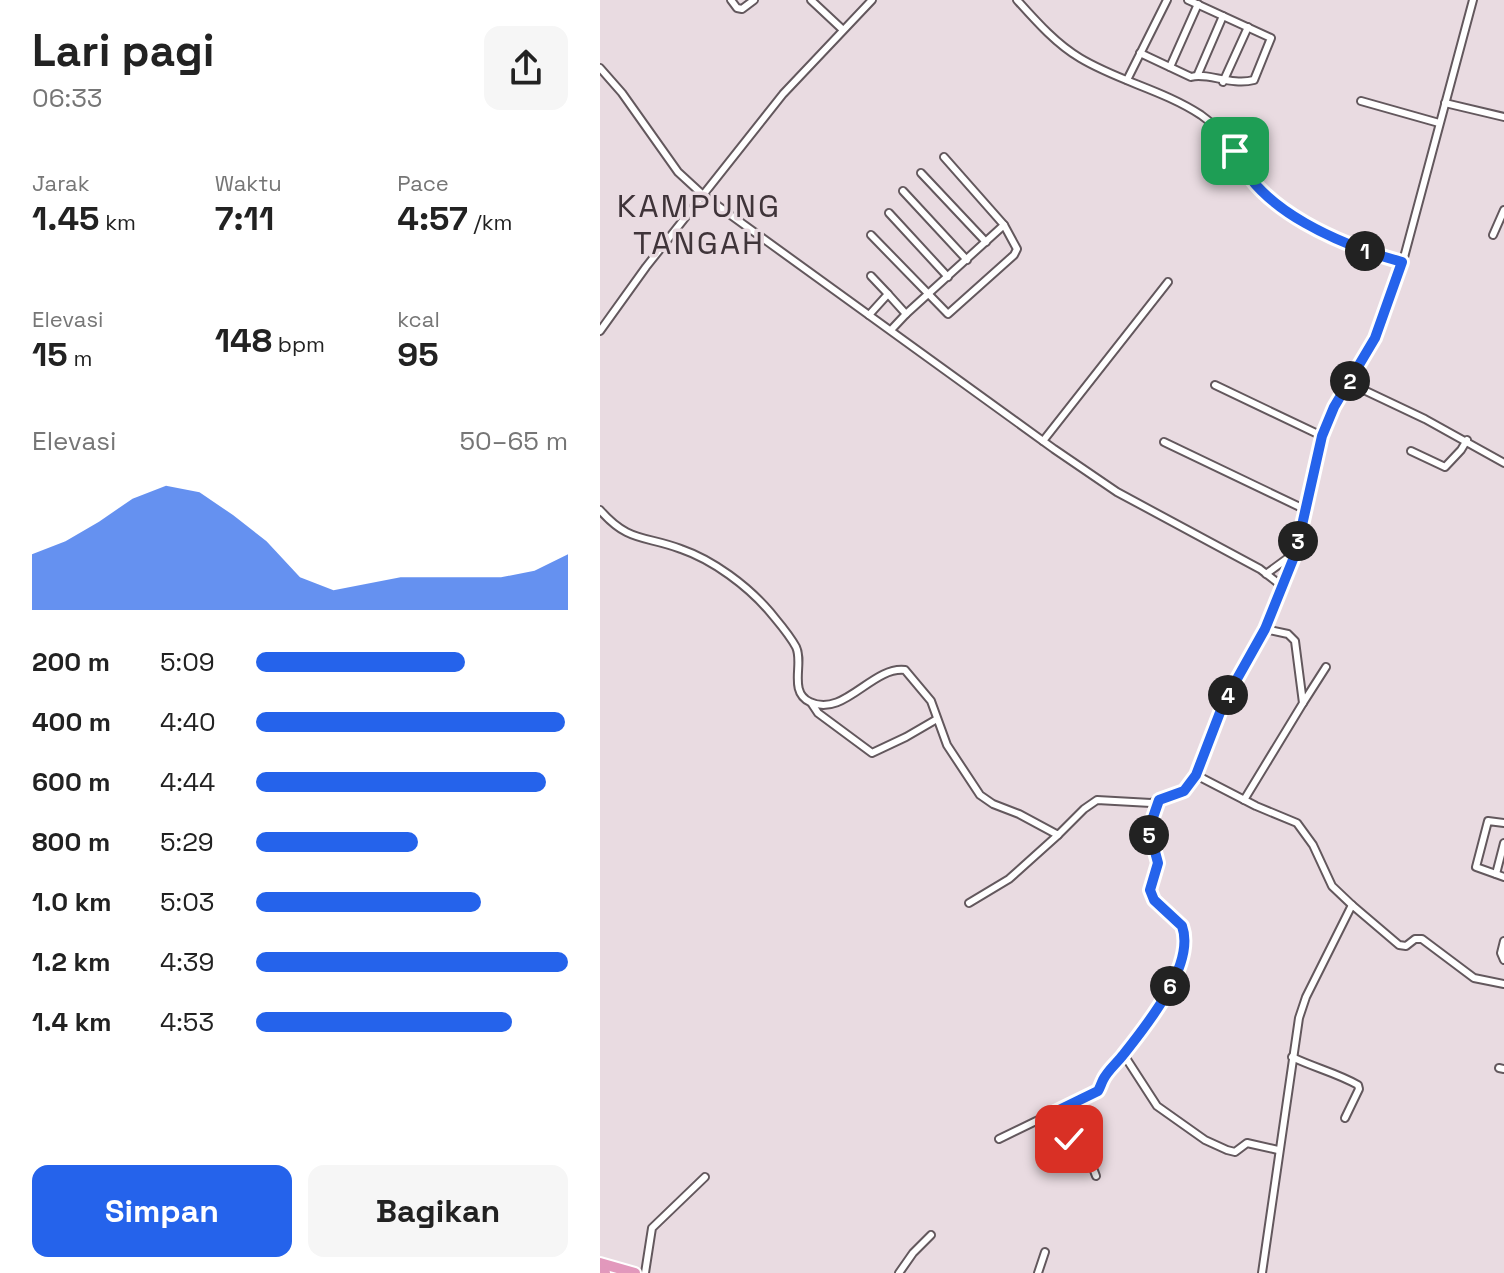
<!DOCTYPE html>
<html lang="id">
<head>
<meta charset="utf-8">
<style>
  body { margin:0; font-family:"Space Grotesk",sans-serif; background:#f6f6f6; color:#222; height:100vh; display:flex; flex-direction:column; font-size:30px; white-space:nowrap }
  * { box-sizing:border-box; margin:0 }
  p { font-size:26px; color:#767676 }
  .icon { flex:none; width:44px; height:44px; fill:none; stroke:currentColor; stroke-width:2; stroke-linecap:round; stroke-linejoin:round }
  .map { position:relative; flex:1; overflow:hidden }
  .panel { display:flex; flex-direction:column; background:#fff; width:600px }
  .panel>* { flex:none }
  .pin { position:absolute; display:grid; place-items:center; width:68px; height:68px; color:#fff; margin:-34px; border-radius:16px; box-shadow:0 4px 12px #0006 }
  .km { position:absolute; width:40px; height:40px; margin:-20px; border-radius:50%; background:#222; color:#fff; font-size:22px; line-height:40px; text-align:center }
  .round { display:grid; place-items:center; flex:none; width:84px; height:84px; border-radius:16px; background:#f6f6f6 }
  .head { display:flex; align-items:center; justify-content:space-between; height:136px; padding:0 32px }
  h1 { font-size:44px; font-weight:600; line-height:60px }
  .stats { display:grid; grid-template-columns:repeat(3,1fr); gap:12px; height:136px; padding:8px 32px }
  .stats div { display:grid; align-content:center }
  .stats b { font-size:34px; font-weight:600 }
  .stats small { font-size:22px; font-weight:400 }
  .stats p { font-size:22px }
  .chart { height:224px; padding:16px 32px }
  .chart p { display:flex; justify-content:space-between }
  .chart svg { width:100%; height:144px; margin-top:8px; fill:#2563eb; opacity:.7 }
  .action { display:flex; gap:16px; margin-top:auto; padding:16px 32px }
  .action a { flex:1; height:92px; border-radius:16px; background:#2563eb; color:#fff; font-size:32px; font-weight:600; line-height:92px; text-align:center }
  .action a+a { background:#f6f6f6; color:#222 }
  ul { padding:0 32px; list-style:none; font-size:26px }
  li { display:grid; grid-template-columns:128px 96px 1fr; align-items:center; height:60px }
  li i { height:20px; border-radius:10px; background:#2563eb }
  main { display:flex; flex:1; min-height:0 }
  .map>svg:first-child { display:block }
</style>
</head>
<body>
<main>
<section class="panel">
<div class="head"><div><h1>Lari pagi</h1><p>06:33</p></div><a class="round"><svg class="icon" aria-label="share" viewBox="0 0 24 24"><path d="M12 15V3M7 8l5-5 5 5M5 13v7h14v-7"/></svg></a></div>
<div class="stats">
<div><p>Jarak</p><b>1.45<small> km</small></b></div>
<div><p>Waktu</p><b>7:11</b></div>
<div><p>Pace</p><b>4:57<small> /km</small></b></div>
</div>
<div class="stats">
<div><p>Elevasi</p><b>15<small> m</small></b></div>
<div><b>148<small> bpm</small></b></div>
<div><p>kcal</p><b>95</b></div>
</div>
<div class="chart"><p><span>Elevasi</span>50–65 m</p>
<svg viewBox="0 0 160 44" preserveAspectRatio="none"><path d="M0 44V27L10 23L20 17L30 10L40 6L50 8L60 15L70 23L80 34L90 38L100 36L110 34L120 34L130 34L140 34L150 32L160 27V44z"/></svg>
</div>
<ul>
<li><b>200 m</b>5:09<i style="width:67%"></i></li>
<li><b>400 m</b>4:40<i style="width:99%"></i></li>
<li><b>600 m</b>4:44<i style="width:93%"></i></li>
<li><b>800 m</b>5:29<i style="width:52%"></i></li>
<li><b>1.0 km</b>5:03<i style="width:72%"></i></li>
<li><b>1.2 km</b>4:39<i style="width:100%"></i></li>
<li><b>1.4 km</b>4:53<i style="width:82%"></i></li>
</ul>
<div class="action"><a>Simpan</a><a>Bagikan</a></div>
</section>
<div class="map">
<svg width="904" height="1273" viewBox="0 0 904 1273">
  <rect width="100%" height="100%" fill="#e9dbe1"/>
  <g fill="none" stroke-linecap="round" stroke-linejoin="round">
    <g stroke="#63585d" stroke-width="10">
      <g id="minor">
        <polyline points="131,0 137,8 142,9 154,0"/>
        <polyline points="211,0 242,29"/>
        <path d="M417,0c18,20 39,44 63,58 38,23 83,32 121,57 13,9 26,23 34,36 6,11 9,21 17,32 31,36 105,66 150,79"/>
        <path d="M540,53l51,24c16,-5 40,9 63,3l17,-42 -83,-38"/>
        <polyline points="570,67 598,4"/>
        <polyline points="0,68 22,93 78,172 103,195 454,449 517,492 660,569 682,586"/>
        <polyline points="598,74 623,16"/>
        <polyline points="527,80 567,0"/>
        <polyline points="623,82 648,27"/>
        <polyline points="761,101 839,123"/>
        <polyline points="845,103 904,117"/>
        <polyline points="321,173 386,242"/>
        <polyline points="303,191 367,260"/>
        <polyline points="289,213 348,277"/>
        <polyline points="271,235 348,314 414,255 417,249 404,225"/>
        <polyline points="893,235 904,210"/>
        <polyline points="288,294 306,314 404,225 344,157"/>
        <polyline points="269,315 288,294 271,276"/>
        <polyline points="291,330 306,314"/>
        <polyline points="0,331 46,267 183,94 272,0"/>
        <polyline points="749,383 775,338 799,276 873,0"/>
        <polyline points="615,385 722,436"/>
        <polyline points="443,441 568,282"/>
        <polyline points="564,442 704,509"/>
        <polyline points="811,451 845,467 861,450 867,440"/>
        <path d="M0,510c29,33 44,25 81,39 32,11 67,37 89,63 9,11 19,22 26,35 8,16 -8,45 14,55 34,16 62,-36 95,-32l26,31 16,44 33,50 13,9 26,10 39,21 26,-26 13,-9 54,3 33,-12 12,-16 60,31 41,17 16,22 19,41 20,19"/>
        <polyline points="666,574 692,555"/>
        <polyline points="703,703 726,667"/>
        <polyline points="212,704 218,713 272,753 306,737 337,719"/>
        <path d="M596,775c25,-79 77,-145 100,-224 16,-57 18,-117 53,-168l76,36 79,44"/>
        <polyline points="644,800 703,703 695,641 688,634 665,629"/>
        <polyline points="904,823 888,821 876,867 904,877"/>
        <polyline points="896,874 904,843"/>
        <polyline points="369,903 409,879 458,835"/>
        <polyline points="904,941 901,953 904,960"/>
        <polyline points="524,1055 557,1106 605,1140 627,1150 635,1152 647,1143 678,1150"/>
        <path d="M692,1057c23,11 45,16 66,28l1,4 -14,29"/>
        <polyline points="899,1068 904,1069"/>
        <polyline points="455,1112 465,1138 478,1137 482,1139 496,1176"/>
        <polyline points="399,1139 498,1091 503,1079 553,1016 565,997 583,954 585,938 582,926 554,900 550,890 558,863 549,829 559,801"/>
        <polyline points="45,1273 52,1228 105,1177"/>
        <polyline points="299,1273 313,1253 331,1235"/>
        <polyline points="438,1273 445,1252"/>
        <polyline points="662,1273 699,1018 706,997 752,905 799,945 806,946 815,939 822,939 874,978 904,984"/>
      </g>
    </g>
    <g stroke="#fff" stroke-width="14">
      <g id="trunk">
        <polyline points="0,1263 35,1273"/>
        <polyline points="0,1272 5,1273"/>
      </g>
    </g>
    <use href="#minor" stroke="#fff" stroke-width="6"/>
    <use href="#trunk" stroke="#e298bc" stroke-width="10"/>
  </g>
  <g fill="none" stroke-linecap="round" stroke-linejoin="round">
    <g stroke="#fff" stroke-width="16">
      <path id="route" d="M469,1139l-6,-4 -8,-23 43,-21c2,-3 3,-7 5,-11 4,-9 14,-17 20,-25 23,-29 73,-90 59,-129l-28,-26 -4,-10 8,-27 -9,-34 10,-29 25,-9 12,-16 28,-73 41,-73 31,-77 26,-116 12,-29 41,-69 27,-76c-58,-16 -145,-51 -167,-111"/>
    </g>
    <use href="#route" stroke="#2563eb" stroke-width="10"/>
  </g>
  <g text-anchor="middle" stroke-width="7" stroke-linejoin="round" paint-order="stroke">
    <g font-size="32" letter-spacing="2" fill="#3f3439" stroke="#e9dbe1">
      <text x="99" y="217">KAMPUNG<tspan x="99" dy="37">TANGAH</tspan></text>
    </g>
  </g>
</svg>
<div class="pin" style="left:635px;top:151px;background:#1e9e55"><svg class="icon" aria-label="arrive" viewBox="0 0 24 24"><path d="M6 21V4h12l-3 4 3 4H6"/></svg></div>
<div class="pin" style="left:469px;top:1139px;background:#d93025"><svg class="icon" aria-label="check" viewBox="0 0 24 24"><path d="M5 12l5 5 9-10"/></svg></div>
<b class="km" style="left:765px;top:251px">1</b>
<b class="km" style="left:750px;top:381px">2</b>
<b class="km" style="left:698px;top:541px">3</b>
<b class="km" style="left:628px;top:695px">4</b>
<b class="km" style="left:549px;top:835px">5</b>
<b class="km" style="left:570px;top:986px">6</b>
</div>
</main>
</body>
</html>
